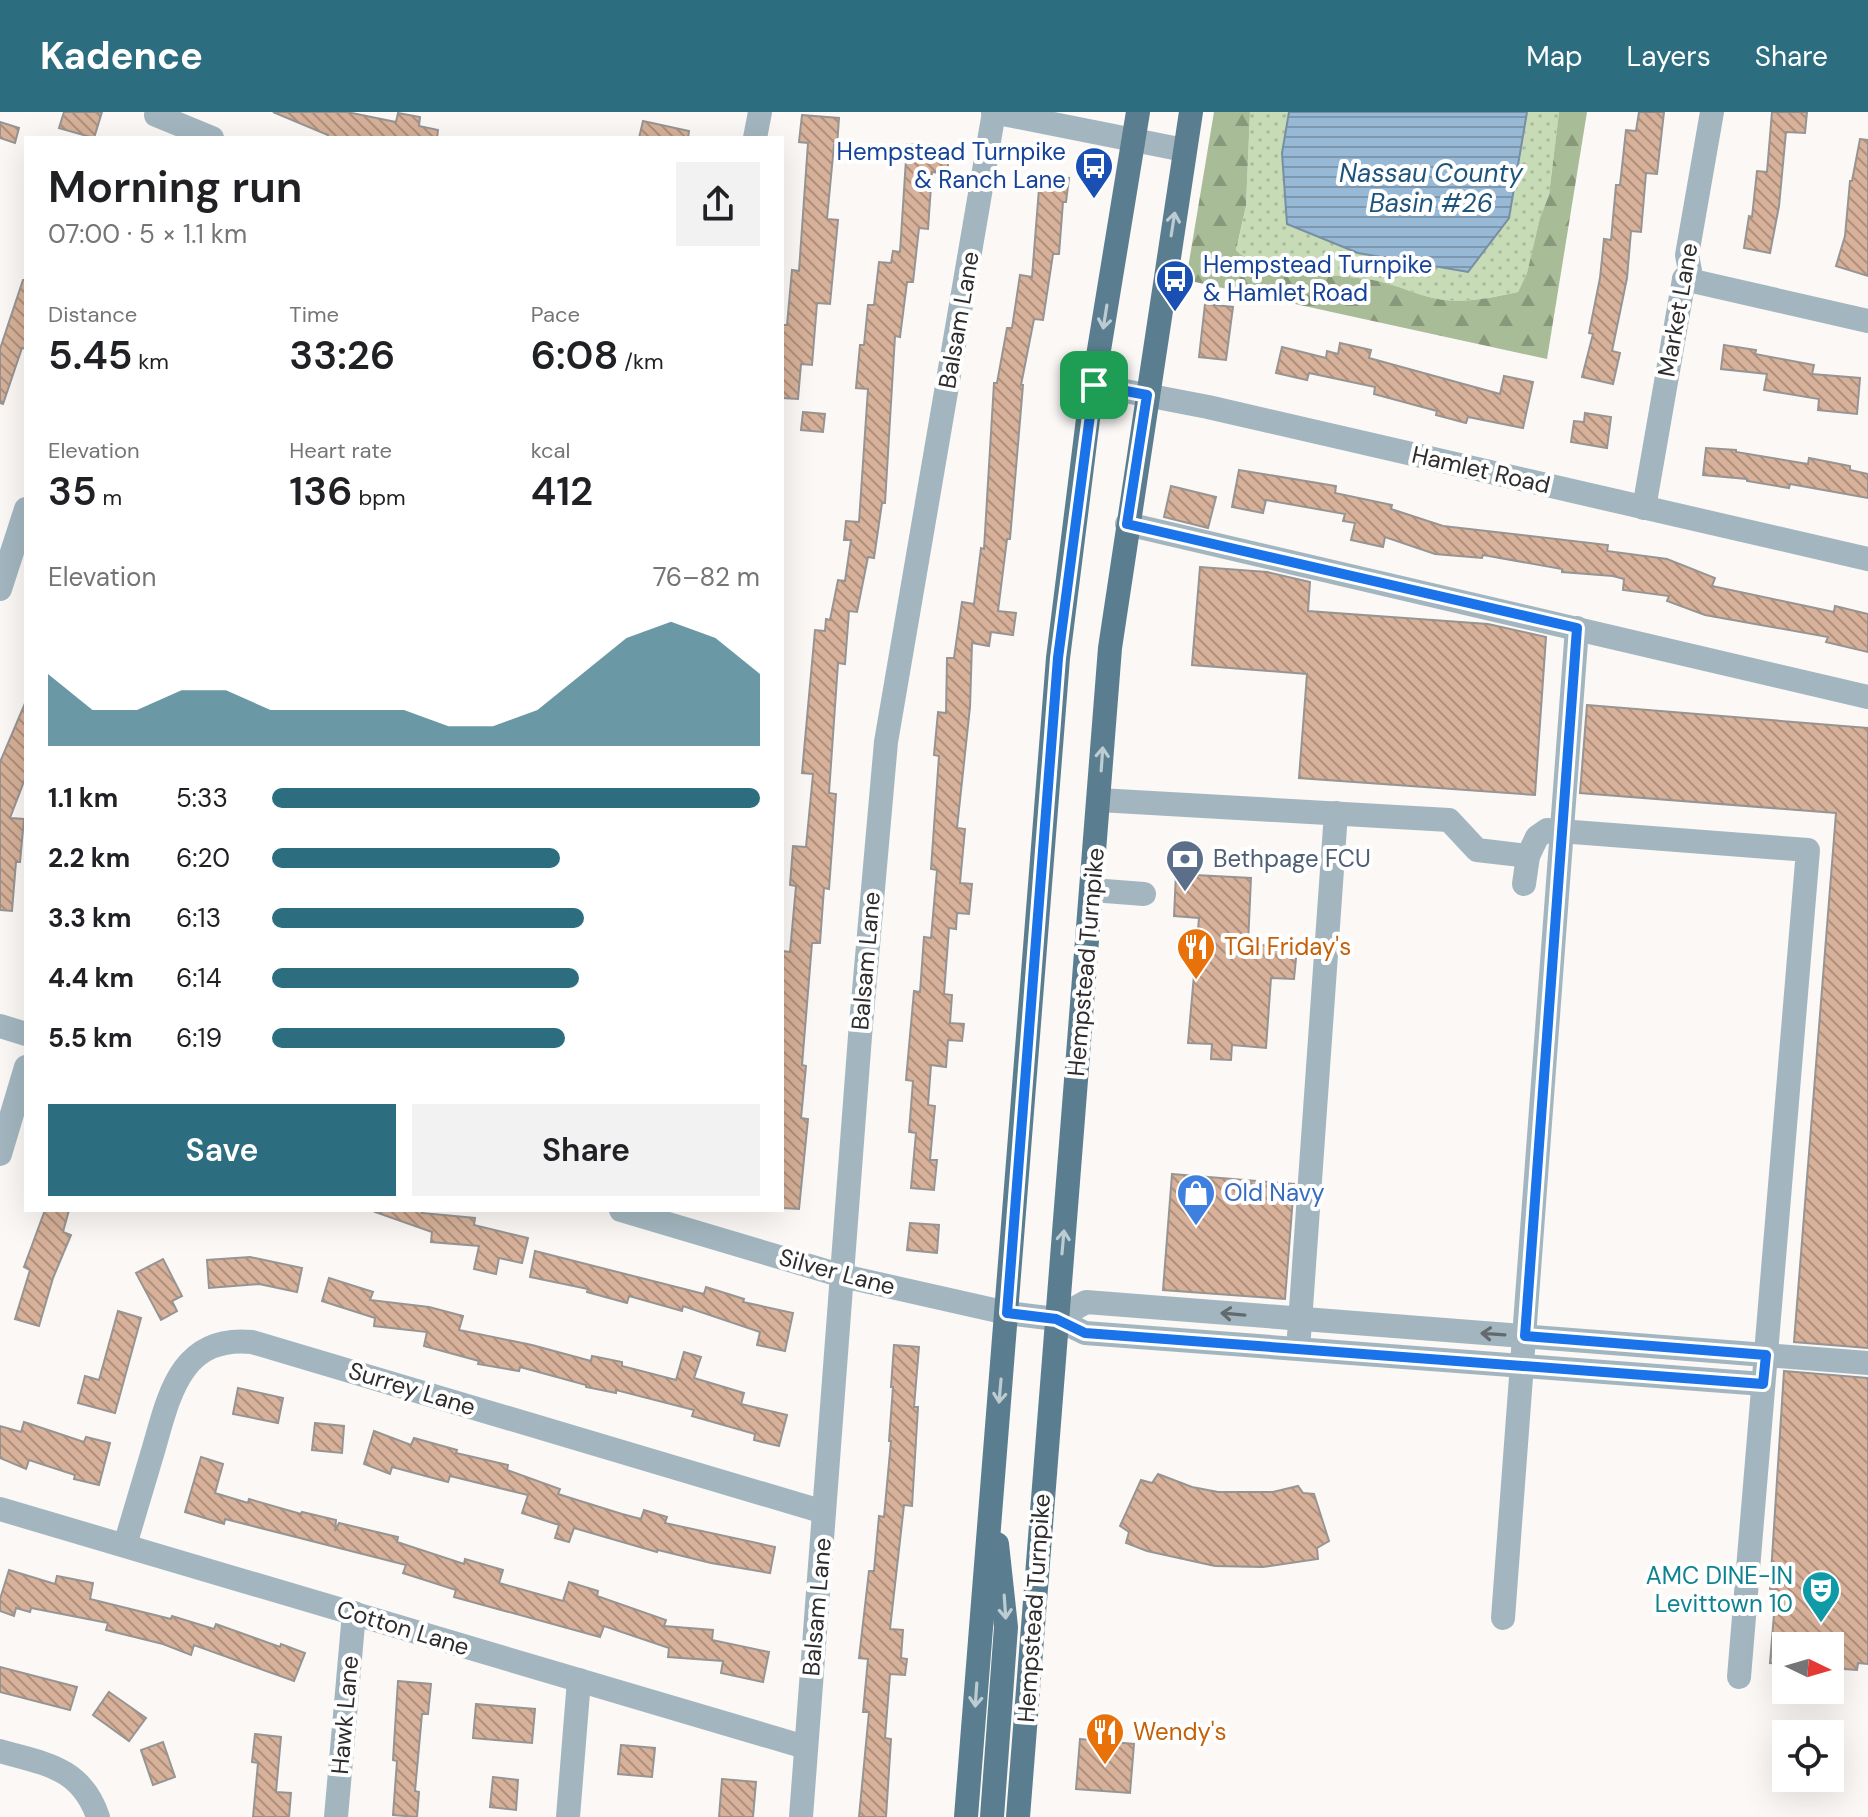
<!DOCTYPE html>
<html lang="en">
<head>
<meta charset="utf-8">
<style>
  body { margin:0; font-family:"DM Sans",sans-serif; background:#f2f2f2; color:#202124; height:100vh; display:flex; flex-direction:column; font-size:30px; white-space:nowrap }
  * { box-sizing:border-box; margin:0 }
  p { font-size:26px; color:#757577 }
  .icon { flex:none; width:44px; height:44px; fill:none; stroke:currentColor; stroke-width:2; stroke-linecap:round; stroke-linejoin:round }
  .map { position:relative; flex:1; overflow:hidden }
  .side { position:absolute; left:24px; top:24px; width:760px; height:1076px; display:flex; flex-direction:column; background:#fff; border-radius:0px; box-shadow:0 8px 32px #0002 }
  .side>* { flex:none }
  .needle { width:52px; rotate:95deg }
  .fabs { position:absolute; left:1772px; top:1520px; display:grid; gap:16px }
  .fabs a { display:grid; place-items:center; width:72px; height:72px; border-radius:0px; background:#fff; box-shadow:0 8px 32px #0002; font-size:40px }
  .pin { position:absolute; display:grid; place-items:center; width:68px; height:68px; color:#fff; margin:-34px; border-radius:16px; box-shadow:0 4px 12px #0006 }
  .round { display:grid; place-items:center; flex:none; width:84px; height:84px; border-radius:0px; background:#f2f2f2 }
  .overview { display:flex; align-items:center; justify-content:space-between; height:136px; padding:0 24px }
  h1 { font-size:44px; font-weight:600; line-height:60px }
  .stats { display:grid; grid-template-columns:repeat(3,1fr); gap:12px; height:136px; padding:8px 24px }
  .stats div { display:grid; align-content:center }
  .stats b { font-size:40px; font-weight:600 }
  .stats small { font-size:22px; font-weight:400 }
  .stats p { font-size:22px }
  .chart { height:224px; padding:16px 24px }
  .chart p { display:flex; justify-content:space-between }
  .chart svg { width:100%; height:144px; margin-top:8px; fill:#2c6e80; opacity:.7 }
  .action { display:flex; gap:16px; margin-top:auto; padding:16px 24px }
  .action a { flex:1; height:92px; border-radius:0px; background:#2c6e80; color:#fff; font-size:32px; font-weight:600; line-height:92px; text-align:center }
  .action a+a { background:#f2f2f2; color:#202124 }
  ul { padding:0 24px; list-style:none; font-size:26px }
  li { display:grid; grid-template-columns:128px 96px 1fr; align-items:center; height:60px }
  li i { height:20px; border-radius:10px; background:#2c6e80 }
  header { display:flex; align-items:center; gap:48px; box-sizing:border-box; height:112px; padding:0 40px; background:#2c6e80; color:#fff }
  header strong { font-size:38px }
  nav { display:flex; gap:44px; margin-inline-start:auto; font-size:28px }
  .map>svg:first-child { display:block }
</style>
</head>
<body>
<header>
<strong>Kadence</strong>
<nav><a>Map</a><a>Layers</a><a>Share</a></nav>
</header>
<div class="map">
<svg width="1868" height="1705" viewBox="0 0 1868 1705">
  <defs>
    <pattern id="grass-dots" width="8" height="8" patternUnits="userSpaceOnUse" patternTransform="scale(2)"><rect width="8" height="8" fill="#c6dbb6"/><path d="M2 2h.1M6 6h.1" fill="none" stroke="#aabc9d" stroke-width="1.8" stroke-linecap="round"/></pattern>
    <pattern id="forest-firs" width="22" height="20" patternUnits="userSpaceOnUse" patternTransform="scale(2)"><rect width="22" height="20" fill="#a7bc97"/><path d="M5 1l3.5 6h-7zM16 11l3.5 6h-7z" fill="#88997b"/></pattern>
    <pattern id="water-rules" width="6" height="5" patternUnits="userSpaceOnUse" patternTransform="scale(2)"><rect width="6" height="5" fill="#97b9d6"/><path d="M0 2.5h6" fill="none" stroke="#7c97ae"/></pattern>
    <pattern id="building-back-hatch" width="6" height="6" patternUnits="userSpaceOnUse" patternTransform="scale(2)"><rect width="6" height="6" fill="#d7b199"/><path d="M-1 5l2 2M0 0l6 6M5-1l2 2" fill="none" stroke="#af907d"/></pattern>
  </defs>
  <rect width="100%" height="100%" fill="#fbf8f6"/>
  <path fill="url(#grass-dots)" d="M1250,0h309l-10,83 -9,24 -13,54 -9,19c-24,5 -50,11 -74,8 -24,-3 -47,-16 -71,-20 -32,-6 -117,-6 -137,-29l10,-45z"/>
  <path fill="url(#forest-firs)" d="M1214,0h36l-4,94 -10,44c19,24 105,24 137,30 24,4 47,17 71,20 24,3 51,-3 74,-8l9,-19 13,-55 9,-23 10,-83h28l-40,247 -361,-79z"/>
  <polygon fill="url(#water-rules)" stroke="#788fa3" stroke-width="2" points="1289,0 1527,0 1509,106 1468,160 1358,141 1287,112 1282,41"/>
  <g fill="url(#building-back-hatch)" stroke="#979593" stroke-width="2">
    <polygon points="64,0 102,0 94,26 59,16"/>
    <polygon points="273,0 347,0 396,10 398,1 420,5 419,14 438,18 437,26 327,26 328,23"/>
    <polygon points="1639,0 1664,0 1657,62 1646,61 1641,120 1631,119 1627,166 1612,239 1620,241 1613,272 1582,265 1593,222 1589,221 1600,166 1604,127 1611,128 1616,73 1620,73 1626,18 1636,19"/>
    <polygon points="1772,0 1807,0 1805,21 1786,20 1779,94 1770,141 1744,136 1749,104 1752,105 1757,59 1767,60"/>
    <polygon points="802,3 839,6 837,34 834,33 827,107 838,108 830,192 817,191 812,253 801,252 798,287 782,286 782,213 787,213 792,158 799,159 808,31 799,30"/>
    <polygon points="643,9 689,19 688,26 639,26"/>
    <polygon points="0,10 19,16 15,31 0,26"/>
    <polygon points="1860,27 1868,28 1868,164 1836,154 1845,124 1850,69 1852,69"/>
    <polygon points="907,32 950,35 947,62 932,60 928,117 919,116 913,170 907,170 900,225 895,224 885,391 882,391 874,446 868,445 857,500 849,499 845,552 838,551 829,681 836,682 829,777 824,776 820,831 812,831 802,953 806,954 801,1006 808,1007 799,1097 782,1096 782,839 790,840 796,774 790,773 793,734 806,735 813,662 802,661 815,518 825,519 826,507 830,508 838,468 845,469 851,428 844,428 846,409 859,410 868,277 856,276 860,233 864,233 868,193 874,193 879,150 891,151 893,139 900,140"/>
    <polygon points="1040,64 1069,66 1066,90 1063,90 1059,142 1053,142 1043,208 1034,207 1021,273 1023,273 1010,427 1007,427 998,499 1016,501 1013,523 991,520 989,534 972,531 970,595 957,716 965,717 960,771 972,772 969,802 957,801 956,817 949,816 944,882 952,883 950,911 964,912 962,929 948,928 946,955 931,953 928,993 935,994 930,1048 937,1048 934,1078 911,1076 916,1021 909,1020 913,969 906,968 914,879 920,880 924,825 931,826 937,758 931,757 939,644 934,643 938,600 946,601 947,546 954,546 962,490 974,492 981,436 984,437 994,271 997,271 1007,216 1012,216 1020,163 1032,165"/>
    <polygon points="23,168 26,168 26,237 22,236 3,292 0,291 0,237"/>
    <polygon points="1205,192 1233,195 1226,248 1199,245"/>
    <polygon points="1340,231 1371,238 1369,246 1500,282 1504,264 1533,270 1523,316 1468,305 1466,311 1436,303 1437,299 1374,282 1375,275 1309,261 1307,268 1276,261 1282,235 1326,246 1327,239 1338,242"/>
    <polygon points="1724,233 1756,238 1755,242 1814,253 1812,262 1860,266 1857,302 1818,298 1819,287 1764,278 1767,262 1721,257"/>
    <polygon points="803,300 825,302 823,320 801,318"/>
    <polygon points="1585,301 1611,305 1607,336 1571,330 1574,309 1584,310"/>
    <polygon points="1706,336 1736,338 1736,340 1808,352 1809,346 1850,354 1850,358 1868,362 1868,386 1790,372 1789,376 1747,369 1747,367 1703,363"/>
    <polygon points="1239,358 1336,374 1335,381 1392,393 1391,397 1443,414 1608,433 1607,439 1667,447 1715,466 1712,474 1834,500 1835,494 1868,502 1868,540 1826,530 1828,525 1705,503 1667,489 1669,484 1623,478 1624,467 1613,464 1562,460 1562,457 1483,443 1482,446 1435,442 1385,425 1383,435 1351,428 1355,411 1343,409 1345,402 1266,388 1263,401 1232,395"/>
    <polygon points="1171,374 1216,385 1208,416 1164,405"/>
    <polygon points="1200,455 1267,460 1310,470 1308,499 1488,512 1546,525 1535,683 1299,666 1307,562 1192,553"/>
    <polygon points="26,589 26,664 10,706 24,707 20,750 16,750 12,799 0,798 0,650"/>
    <polygon points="1587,593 1868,616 1868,1236 1794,1230 1836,701 1580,681"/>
    <polygon points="1176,762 1251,766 1248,832 1297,836 1294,867 1271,866 1266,936 1232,933 1231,948 1211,947 1212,932 1188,931 1199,806 1174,804"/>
    <polygon points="1172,1062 1294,1072 1285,1187 1163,1178"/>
    <polygon points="45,1098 69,1098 63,1120 71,1123 53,1166 39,1214 15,1207 30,1158 24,1155"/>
    <polygon points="376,1098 424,1098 422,1101 475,1106 474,1113 528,1126 522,1151 499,1146 496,1162 474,1157 479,1134 431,1130 432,1120 375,1100"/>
    <polygon points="910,1111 939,1113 937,1141 907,1138"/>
    <polygon points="535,1139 704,1182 706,1175 744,1187 743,1190 793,1201 785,1239 757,1233 760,1220 683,1194 682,1199 629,1184 627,1191 587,1180 588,1177 530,1165"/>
    <polygon points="250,1145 302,1156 297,1180 259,1172 209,1176 207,1148"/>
    <polygon points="163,1147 182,1184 172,1189 177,1199 161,1208 136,1161"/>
    <polygon points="329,1166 373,1180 370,1188 429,1195 463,1204 459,1218 532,1233 591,1249 592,1244 622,1250 622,1254 676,1268 684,1240 701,1245 694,1266 744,1281 741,1292 787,1303 779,1334 754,1328 755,1322 692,1304 694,1298 616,1278 616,1281 586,1275 586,1273 520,1255 519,1259 478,1252 479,1249 424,1234 427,1220 374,1214 375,1206 322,1189"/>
    <polygon points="118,1199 141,1206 115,1301 78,1291 85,1264 99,1268"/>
    <polygon points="894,1233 919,1235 914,1295 918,1295 912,1394 904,1393 890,1517 903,1518 901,1546 907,1547 905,1563 890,1562 885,1626 891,1627 886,1705 859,1705 869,1600 863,1600 868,1547 859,1546 869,1459 874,1459 879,1404 884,1405 891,1329 889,1329 893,1275 891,1275"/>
    <polygon points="1784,1259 1868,1266 1868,1552 1858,1551 1857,1558 1830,1556 1830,1534 1786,1534 1786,1552 1770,1551 1776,1478 1770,1477"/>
    <polygon points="238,1276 283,1286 278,1311 233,1302"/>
    <polygon points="24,1310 84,1330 86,1325 110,1331 99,1373 74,1367 75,1363 29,1348 26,1357 0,1346 0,1314 21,1320"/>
    <polygon points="315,1311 344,1314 342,1341 312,1338"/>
    <polygon points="374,1319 411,1333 414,1326 457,1338 456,1341 508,1353 507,1358 560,1377 558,1382 622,1402 641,1407 644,1398 667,1405 665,1411 775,1435 770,1461 711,1451 658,1438 657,1440 574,1416 569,1430 555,1426 559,1413 522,1401 528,1383 450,1364 448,1370 392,1355 390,1362 364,1352"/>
    <polygon points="201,1345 223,1352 215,1381 248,1391 249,1387 301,1402 302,1400 336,1408 335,1419 339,1411 398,1425 397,1430 464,1452 465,1447 503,1458 499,1471 563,1489 569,1470 598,1479 597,1484 666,1508 664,1514 713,1518 712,1528 769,1540 763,1570 721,1561 723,1549 668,1545 669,1536 604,1514 600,1525 454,1485 456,1478 403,1461 406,1453 225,1407 224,1412 185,1400"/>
    <polygon points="1158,1362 1192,1375 1218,1380 1273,1380 1298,1374 1303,1381 1314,1382 1329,1429 1317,1436 1318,1447 1263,1455 1215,1454 1147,1439 1126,1431 1129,1420 1120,1414 1141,1368 1152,1371"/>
    <polygon points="9,1458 55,1472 57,1464 93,1471 90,1487 171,1507 172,1504 214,1517 216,1512 280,1535 281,1532 305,1541 294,1569 194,1533 191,1543 163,1532 106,1518 108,1511 31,1496 30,1500 16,1496 14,1504 0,1499 0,1487"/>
    <polygon points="0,1555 77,1575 70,1598 0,1580"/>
    <polygon points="398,1569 431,1572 428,1602 422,1602 415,1679 419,1680 417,1705 393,1703 397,1649 393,1648"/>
    <polygon points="109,1580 146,1606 129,1629 93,1603"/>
    <polygon points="476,1592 535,1597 532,1631 473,1626"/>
    <polygon points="255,1622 281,1625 276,1680 291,1681 289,1705 253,1705 258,1651 252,1650"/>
    <polygon points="1080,1627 1134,1632 1130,1681 1076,1677"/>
    <polygon points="163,1630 175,1665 153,1673 141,1638"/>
    <polygon points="621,1633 655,1636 652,1665 618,1662"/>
    <polygon points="493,1665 518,1668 516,1698 490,1695"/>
    <polygon points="722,1667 756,1670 753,1705 719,1705"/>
  </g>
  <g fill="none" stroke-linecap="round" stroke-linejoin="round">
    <g stroke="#a3b6bf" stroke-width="24">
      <polyline points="993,0 1184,38"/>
      <polyline points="156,3 212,26"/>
      <polyline points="755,26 760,0"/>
      <polyline points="1684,167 1868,209"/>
      <polyline points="1094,273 1208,295 1868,447"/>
      <polyline points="1644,396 1684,167 1690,159 1687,143 1712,0"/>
      <polyline points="1127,412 1868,585"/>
      <polyline points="0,477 26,397"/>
      <polyline points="1099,688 1449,708 1477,738 1528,744 1524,772"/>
      <polyline points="1528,744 1537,725 1547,718 1808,738 1739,1565"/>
      <polyline points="1092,778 1144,782"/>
      <polyline points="0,914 26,922"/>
      <polyline points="0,1042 26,955"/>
      <polyline points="621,1098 843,1164 1007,1201 1056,1207 1085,1221 1763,1272"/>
      <polyline points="1056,1207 1086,1190 1868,1251"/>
      <polyline points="1299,1224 1336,701"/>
      <polyline points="0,1397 805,1635"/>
      <path d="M125,1433c9,-31 19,-63 28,-94 16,-55 27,-116 99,-109l572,170"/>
      <polyline points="1503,1506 1577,516"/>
      <path d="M0,1639c45,13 81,16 98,66"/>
      <polyline points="336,1705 354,1501"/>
      <polyline points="568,1705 579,1568"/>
      <polyline points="801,1705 860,924 886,630 994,0"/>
    </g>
    <g stroke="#5a7e8f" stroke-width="24">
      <polyline points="966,1705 1058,546 1089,299 1138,0"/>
      <polyline points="992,1705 1006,1515 997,1432"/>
      <polyline points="1018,1705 1110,536 1191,0"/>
    </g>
  </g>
  <defs><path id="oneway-shaft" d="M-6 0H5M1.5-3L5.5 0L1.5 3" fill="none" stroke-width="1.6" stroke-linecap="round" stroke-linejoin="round" transform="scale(2)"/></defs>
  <g stroke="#bdcbd2">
    <use href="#oneway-shaft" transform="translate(1173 112) rotate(-81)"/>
    <use href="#oneway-shaft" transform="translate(1105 205) rotate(99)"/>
    <use href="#oneway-shaft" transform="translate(1102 647) rotate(-86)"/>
    <use href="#oneway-shaft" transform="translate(1063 1130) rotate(-85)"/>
    <use href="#oneway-shaft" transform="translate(1000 1279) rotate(95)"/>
    <use href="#oneway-shaft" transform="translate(1005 1495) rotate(86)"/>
    <use href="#oneway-shaft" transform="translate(976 1583) rotate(94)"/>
  </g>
  <g stroke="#636a6e">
    <use href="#oneway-shaft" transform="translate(1233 1202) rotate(-175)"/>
    <use href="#oneway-shaft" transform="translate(1493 1222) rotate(-176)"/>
  </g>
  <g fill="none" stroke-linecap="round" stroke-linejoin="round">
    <g stroke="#fff" stroke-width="16">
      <polygon id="route" points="1094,273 1147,283 1127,412 1577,516 1525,1224 1766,1243 1763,1272 1085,1221 1056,1207 1007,1201 1058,546"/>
    </g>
    <use href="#route" stroke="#1a73e8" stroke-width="10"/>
  </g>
  <defs>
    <g id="bus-pin" transform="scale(2)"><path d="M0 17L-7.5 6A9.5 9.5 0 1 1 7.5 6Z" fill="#1a4fb4" stroke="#fff"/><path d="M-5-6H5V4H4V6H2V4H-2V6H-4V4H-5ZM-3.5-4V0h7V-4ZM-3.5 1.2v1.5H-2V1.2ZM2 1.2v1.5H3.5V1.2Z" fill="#fff"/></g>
    <g id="bank-pin" transform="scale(2)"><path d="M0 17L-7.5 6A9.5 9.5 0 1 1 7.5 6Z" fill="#5c6f8a" stroke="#fff"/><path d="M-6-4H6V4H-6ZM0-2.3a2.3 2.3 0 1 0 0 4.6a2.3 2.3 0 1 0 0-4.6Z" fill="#fff"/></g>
    <g id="restaurant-pin" transform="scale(2)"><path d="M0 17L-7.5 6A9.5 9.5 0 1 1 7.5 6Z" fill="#e8710a" stroke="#fff"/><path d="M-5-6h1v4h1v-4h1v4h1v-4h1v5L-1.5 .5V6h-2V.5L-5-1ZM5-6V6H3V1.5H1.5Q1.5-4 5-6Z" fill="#fff"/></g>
    <g id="shop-pin" transform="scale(2)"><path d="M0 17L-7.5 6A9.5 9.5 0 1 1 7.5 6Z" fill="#3f7fe0" stroke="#fff"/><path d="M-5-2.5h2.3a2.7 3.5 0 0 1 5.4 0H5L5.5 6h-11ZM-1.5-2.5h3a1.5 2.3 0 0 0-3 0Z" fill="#fff"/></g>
    <g id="theatre-pin" transform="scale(2)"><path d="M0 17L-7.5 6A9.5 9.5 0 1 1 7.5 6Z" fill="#0f9aa8" stroke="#fff"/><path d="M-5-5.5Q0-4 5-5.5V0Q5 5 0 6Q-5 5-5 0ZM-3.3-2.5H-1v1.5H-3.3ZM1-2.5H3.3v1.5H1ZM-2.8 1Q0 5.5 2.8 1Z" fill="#fff"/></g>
  </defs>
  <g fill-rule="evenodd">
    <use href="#bus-pin" x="1094" y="54"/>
    <use href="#bus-pin" x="1175" y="167"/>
    <use href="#bank-pin" x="1185" y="747"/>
    <use href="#restaurant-pin" x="1196" y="835"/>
    <use href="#shop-pin" x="1196" y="1081"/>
    <use href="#theatre-pin" x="1821" y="1478"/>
    <use href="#restaurant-pin" x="1105" y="1620"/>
  </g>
  <g text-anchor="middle" stroke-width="8" stroke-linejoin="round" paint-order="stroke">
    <g font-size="24" fill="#164399" stroke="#fff" text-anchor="end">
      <text x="1066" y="48">Hempstead Turnpike<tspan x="1066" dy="28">&amp; Ranch Lane</tspan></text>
      <text x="1203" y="161" text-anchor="start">Hempstead Turnpike<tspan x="1203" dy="28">&amp; Hamlet Road</tspan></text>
    </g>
    <g font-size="24" fill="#2e2c2c" stroke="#fff">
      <text transform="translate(1678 198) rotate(-80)" y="8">Market Lane</text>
      <text transform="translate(959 208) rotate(-80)" y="8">Balsam Lane</text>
      <text transform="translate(1481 358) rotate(13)" y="8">Hamlet Road</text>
      <text transform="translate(866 849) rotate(-85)" y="8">Balsam Lane</text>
      <text transform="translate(1086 850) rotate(-85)" y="8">Hempstead Turnpike</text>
      <text transform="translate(837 1160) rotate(15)" y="8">Silver Lane</text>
      <text transform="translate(412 1277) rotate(17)" y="8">Surrey Lane</text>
      <text transform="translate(817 1495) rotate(-85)" y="8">Balsam Lane</text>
      <text transform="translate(1034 1496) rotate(-86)" y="8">Hempstead Turnpike</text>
      <text transform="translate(403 1516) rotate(17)" y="8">Cotton Lane</text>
      <text transform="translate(345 1603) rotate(-85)" y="8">Hawk Lane</text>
    </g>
    <g font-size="24" fill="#4e5e75" stroke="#fff" text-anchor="start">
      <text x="1213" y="755">Bethpage FCU</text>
    </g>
    <g font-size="24" fill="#c56008" stroke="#fff" text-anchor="start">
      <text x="1224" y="843">TGI Friday's</text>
      <text x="1133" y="1628">Wendy's</text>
    </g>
    <g font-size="24" fill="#366cbe" stroke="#fff" text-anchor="start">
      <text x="1224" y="1089">Old Navy</text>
    </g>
    <g font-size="24" fill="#0d838f" stroke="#fff" text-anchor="end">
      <text x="1793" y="1472">AMC DINE-IN<tspan x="1793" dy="28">Levittown 10</tspan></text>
    </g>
    <g font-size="26" font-style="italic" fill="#1e547b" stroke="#fff">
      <text x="1431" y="70">Nassau County<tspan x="1431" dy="30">Basin #26</tspan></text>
    </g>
  </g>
</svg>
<div class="fabs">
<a><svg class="needle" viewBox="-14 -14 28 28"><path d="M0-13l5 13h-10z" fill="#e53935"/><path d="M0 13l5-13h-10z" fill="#757577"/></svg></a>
<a><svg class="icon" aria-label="locate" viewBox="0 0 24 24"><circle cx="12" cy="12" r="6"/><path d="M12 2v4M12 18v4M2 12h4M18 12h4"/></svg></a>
</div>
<div class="pin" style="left:1094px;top:273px;background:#1e9e55"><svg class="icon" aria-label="arrive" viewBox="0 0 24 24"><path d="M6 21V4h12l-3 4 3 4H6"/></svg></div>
<section class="side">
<div class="overview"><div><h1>Morning run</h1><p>07:00 · 5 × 1.1 km</p></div><a class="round"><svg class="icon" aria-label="share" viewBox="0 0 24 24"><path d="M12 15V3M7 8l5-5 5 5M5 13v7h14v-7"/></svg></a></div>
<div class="stats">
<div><p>Distance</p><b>5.45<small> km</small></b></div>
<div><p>Time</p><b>33:26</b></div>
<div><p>Pace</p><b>6:08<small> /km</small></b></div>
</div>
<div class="stats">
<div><p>Elevation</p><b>35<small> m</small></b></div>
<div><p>Heart rate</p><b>136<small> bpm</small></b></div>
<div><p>kcal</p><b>412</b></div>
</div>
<div class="chart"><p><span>Elevation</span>76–82 m</p>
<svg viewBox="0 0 160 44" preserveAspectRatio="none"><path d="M0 44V22L10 33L20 33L30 27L40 27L50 33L60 33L70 33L80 33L90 38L100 38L110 33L120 22L130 11L140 6L150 11L160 22V44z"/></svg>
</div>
<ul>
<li><b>1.1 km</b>5:33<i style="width:100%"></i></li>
<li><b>2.2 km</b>6:20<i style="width:59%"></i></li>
<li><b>3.3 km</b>6:13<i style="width:64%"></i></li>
<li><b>4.4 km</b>6:14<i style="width:63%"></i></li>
<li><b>5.5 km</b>6:19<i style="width:60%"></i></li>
</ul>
<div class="action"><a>Save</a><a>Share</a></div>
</section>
</div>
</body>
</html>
